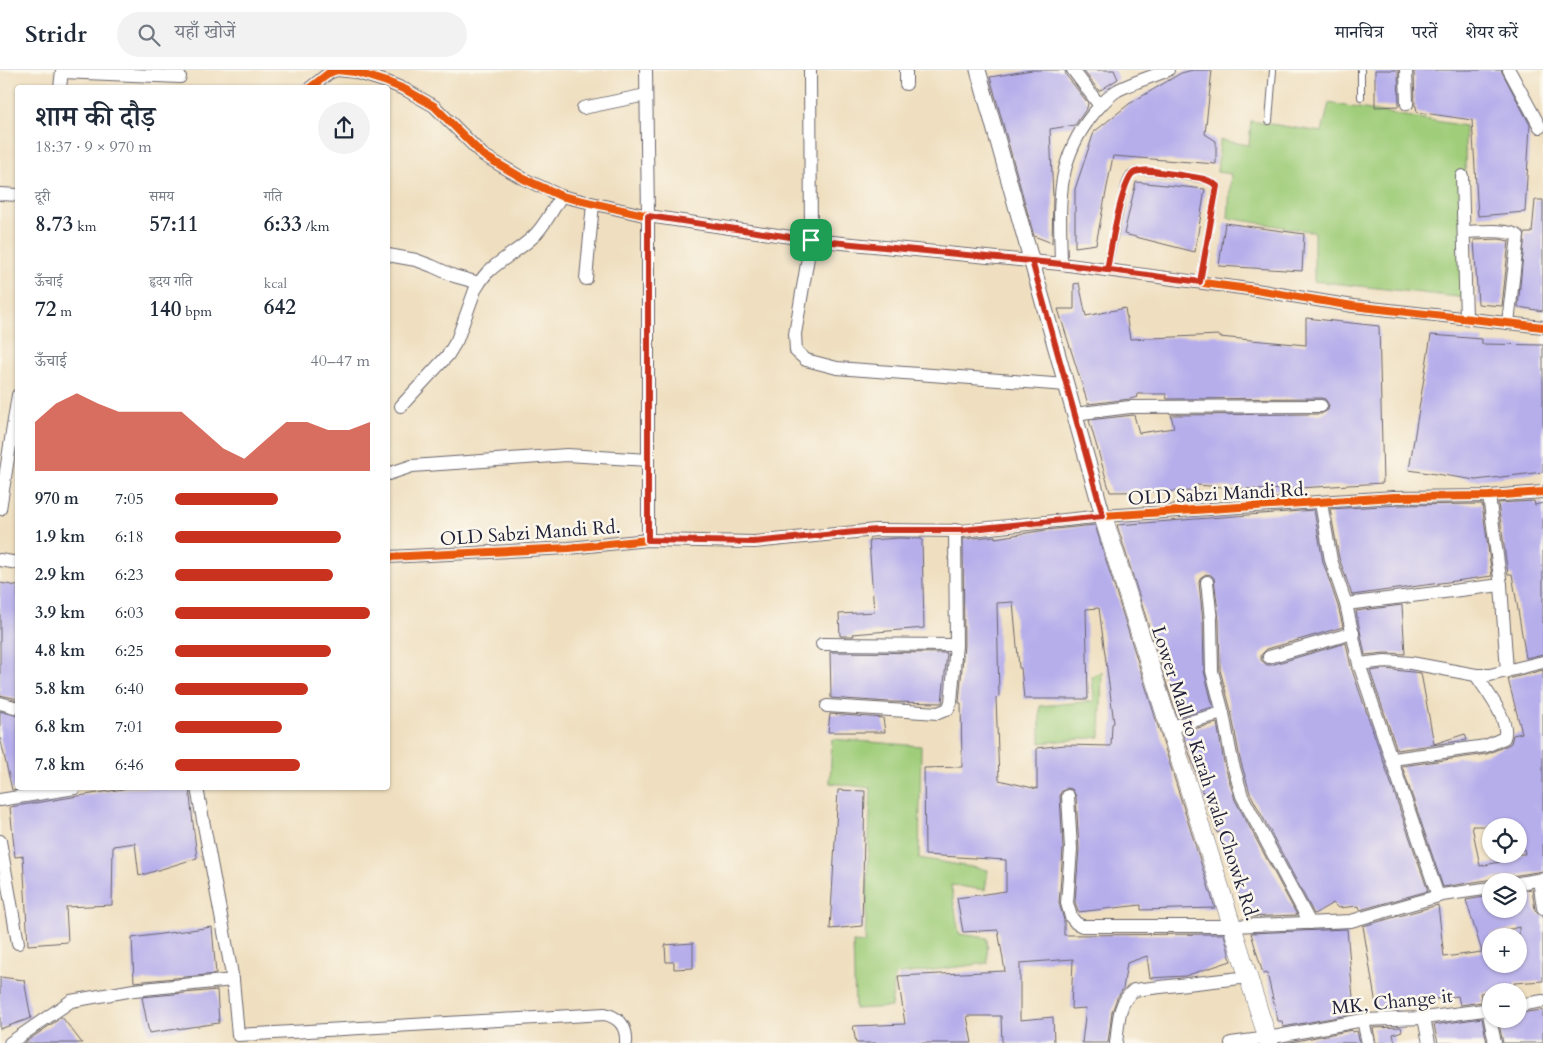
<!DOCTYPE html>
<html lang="hi">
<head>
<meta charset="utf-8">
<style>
  body { margin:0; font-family:Cardo,"Noto Serif Devanagari",serif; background:#f2f2f3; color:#1f2937; height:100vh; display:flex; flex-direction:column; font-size:19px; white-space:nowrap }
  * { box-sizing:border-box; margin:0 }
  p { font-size:16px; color:#747a83 }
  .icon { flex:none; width:28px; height:28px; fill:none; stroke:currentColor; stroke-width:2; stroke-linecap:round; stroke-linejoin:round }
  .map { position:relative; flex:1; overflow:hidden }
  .panel { position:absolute; left:15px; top:15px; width:375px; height:705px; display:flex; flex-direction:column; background:#fff; border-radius:5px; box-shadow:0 1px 4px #0004 }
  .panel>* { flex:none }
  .tools { position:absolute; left:1482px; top:748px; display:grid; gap:10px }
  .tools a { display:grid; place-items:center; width:45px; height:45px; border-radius:50%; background:#fff; box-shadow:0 1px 4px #0004; font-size:25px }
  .pin { position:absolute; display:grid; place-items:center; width:42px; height:42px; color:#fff; margin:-21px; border-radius:10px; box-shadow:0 2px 8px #0006 }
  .round { display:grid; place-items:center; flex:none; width:52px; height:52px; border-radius:26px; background:#f2f2f3 }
  .overview { display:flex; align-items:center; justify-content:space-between; height:85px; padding:0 20px }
  h1 { font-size:28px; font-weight:600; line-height:38px }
  .figures { display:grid; grid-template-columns:repeat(3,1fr); gap:8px; height:85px; padding:5px 20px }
  .figures div { display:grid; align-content:center }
  .figures b { font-size:21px; font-weight:600 }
  .figures small { font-size:14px; font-weight:400 }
  .figures p { font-size:14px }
  .chart { height:140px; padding:10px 20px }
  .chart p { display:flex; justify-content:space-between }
  .chart svg { width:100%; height:90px; margin-top:5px; fill:#c8321e; opacity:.7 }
  ul { padding:0 20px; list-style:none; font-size:16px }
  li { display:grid; grid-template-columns:80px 60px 1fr; align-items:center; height:38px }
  li i { height:12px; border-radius:6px; background:#c8321e }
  header { display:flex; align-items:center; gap:30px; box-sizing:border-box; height:70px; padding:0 25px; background:#fff; border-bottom:1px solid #e0e1e3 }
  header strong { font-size:24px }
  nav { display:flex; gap:28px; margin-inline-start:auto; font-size:18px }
  .search { width:350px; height:45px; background:#f2f2f3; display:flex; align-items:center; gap:12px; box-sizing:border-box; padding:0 18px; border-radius:28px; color:#747a83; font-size:19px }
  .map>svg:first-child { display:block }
</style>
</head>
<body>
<header>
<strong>Stridr</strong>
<div class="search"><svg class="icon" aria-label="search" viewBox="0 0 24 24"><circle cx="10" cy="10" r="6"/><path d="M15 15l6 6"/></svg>यहाँ खोजें</div>
<nav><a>मानचित्र</a><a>परतें</a><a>शेयर करें</a></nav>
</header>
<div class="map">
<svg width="1543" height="973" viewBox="0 0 1543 973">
  <rect width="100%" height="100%" fill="#fbf7ec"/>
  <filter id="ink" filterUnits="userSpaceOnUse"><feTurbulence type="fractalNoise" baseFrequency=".02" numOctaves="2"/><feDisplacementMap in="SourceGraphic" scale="10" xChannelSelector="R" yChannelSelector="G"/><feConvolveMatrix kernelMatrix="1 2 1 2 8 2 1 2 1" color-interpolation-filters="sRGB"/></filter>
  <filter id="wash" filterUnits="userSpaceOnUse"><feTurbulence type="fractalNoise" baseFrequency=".0096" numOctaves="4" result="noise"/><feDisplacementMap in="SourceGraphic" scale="20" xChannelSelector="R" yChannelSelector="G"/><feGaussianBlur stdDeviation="1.12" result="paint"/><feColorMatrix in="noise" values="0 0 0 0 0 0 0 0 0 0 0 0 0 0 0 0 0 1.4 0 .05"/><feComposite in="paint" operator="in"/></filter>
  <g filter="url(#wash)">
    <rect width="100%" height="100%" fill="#efdfc0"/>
    <g fill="#a0cd7a" stroke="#61785a">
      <polygon points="1329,33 1465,56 1466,228 1314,211 1314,162 1228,148 1231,104 1217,102 1220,70 1249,75 1251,51 1322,62"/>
      <polygon points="1102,602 1100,667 1040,673 1040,636 1094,631 1092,606"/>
      <polygon points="832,669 921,676 919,788 988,800 985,820 951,815 959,864 987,868 988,893 895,905 891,937 855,939 853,872 865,873 871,718 830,713"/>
    </g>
    <g id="blocks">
      <g fill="#b6aeeb" fill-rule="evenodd">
        <polygon points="1032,0 1065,0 1066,5 1088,33 1087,38 1075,55 1050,59 1053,128 1052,173 1034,166 990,7"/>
        <polygon points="1083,0 1114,0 1118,9 1099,21"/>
        <polygon points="1193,0 1212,0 1205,64 1216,71 1216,94 1113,86 1096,174 1075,177 1075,119 1094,62 1129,34 1181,3"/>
        <polygon points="1375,0 1398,0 1399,36 1375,37"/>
        <polygon points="1414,0 1501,0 1530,55 1525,142 1478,146 1472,50 1417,42 1416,36 1415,36"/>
        <polygon points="1136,112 1205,119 1195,182 1124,164"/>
        <polygon points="1535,130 1543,130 1543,241 1518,237 1525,163 1532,163"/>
        <polygon points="1225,153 1304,164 1302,201 1219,196"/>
        <polygon points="1499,169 1509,171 1502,236 1478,234 1474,170"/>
        <polygon points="1079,213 1086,246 1125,238 1130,269 1219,265 1219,267 1306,275 1306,248 1379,256 1383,413 1265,420 1196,415 1197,421 1110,422 1089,350 1134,345 1139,363 1174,358 1171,345 1321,344 1328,340 1329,335 1325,329 1321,328 1167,329 1166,324 1137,324 1138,327 1130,329 1088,334 1058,239 1074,239 1074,214"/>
        <polygon points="1431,265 1482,269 1482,274 1543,275 1543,402 1476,410 1409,400"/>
        <polygon points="1534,431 1535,435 1543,433 1543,584 1526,588 1512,504 1508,504 1498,433"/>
        <polygon points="1482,434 1492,506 1352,525 1339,488 1330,439 1400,435"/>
        <polygon points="1314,440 1323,492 1338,536 1343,557 1267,579 1261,585 1261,590 1267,595 1271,595 1346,573 1351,597 1428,821 1360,840 1359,836 1338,838 1333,833 1314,844 1250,723 1240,689 1231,641 1220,600 1219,550 1214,508 1211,505 1206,504 1200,508 1199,513 1203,552 1204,601 1213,637 1177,647 1117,455"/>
        <path d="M1095,455l120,383 -74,2v-5l-63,7 -3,-10 4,-53 -3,-53 -4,-7 -5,-1 -6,4 -1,4 3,53 -4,54 5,17v15l160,-1 7,27 -46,15 -35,2 -3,-22 -20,7 -4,26 -6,9 -5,14 -4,31h-26l4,-35 -15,1 2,-50 -53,4v57l33,-3 1,26h-52l-1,-27h-34l5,27h-116l-3,-17 52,-2 -7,-48 107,-5 -7,-41 -35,2 -6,-34 49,-7v-31l-81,-5 -1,-87 38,-1 -1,-64h-2l5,-58 -1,-106 32,-3v2l51,-8zM1013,532l6,66h2l3,31h64l-2,-90 13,-1 15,115 -2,1 -1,22 -46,-1 -28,3v41l-38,-9 -3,-82 3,-1 -2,-94z"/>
        <polygon points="900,468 922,469 924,558 853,564 854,566 840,566 839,544 874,542 869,470"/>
        <polygon points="0,513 18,516 18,629 0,625"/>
        <polygon points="1402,535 1405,584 1385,583 1365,585 1356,541"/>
        <polygon points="830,582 947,583 942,633 889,632 831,628"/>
        <polygon points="1385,599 1421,603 1434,674 1465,664 1467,670 1397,680 1370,601"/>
        <path d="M1543,600v201l-100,16 -41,-121 85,-12 21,-9 3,-2 2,-8 9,-2 -14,-54zM1472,756h47l6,28h-26l1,8 -20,4z"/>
        <polygon points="0,641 18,646 18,719 12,720 0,667"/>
        <polygon points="830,644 883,648 885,662 828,662"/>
        <polygon points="1217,653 1224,693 1235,730 1297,845 1246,847 1220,762 1217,763 1182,662"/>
        <polygon points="129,718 189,718 197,788 139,806 135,773 113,776 112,835 66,837 68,872 28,875 23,786 15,787 10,737"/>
        <polygon points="838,720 865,721 862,856 830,859"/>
        <path d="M1532,819l3,21 2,3 6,3v65l-29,2 1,5 -35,5 2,9 -22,3 -2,-9 -60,8 1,7h-22l-14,-85 75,-21 6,52 38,-5 -16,-52 25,-4v13h28v-18zM1519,857v23l2,14h-30v-30z"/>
        <polygon points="212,857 216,904 134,912 132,868"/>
        <polygon points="1347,859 1354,939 1347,940 1348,945 1283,957 1282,951 1278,951 1267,903 1263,904 1251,863"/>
        <polygon points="693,873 693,898 674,899 674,892 666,892 665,875"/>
        <polygon points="0,907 24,910 31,948 0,959"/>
        <polygon points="217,920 219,953 149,963 142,927"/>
        <polygon points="1543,940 1543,973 1503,973 1498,949 1519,949 1519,943"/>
        <polygon points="62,947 82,973 24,973"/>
        <polygon points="1482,948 1487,973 1438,973 1434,955"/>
        <polygon points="1401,957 1402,961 1393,964 1395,973 1376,973 1373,958"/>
        <polygon points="1352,960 1352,962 1357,961 1360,973 1286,973"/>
      </g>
    </g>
  </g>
  <g filter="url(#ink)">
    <use href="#blocks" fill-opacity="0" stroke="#6a646a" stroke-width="1"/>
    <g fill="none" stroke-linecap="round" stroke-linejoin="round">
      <g stroke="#6a646a" stroke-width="8">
        <g id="service">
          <polyline points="1361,27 1361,0"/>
          <polyline points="1269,51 1273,0"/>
          <polyline points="1107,200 1125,115 1130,104 1136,101 1155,102 1208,110 1217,116 1200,212"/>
        </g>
      </g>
      <g stroke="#6a646a" stroke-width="14">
        <g id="minor">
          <polyline points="646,0 648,146 648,470"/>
          <polyline points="810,0 811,170 795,264 796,281 806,290 837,298 1066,315"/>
          <polyline points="906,0 906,14"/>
          <polyline points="1073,0 1100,36"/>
          <polyline points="1406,0 1407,34"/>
          <polyline points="1509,0 1540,57"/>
          <polyline points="62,2 180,7"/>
          <polyline points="60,18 62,0"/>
          <polyline points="310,18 329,3 337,0 355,2 387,12 406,20 434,36 483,85 524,109 561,126 648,146 811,170 1061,194 1256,220 1353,236 1543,257"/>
          <polyline points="583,38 646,25"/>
          <polyline points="1462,106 1466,248"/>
          <polyline points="0,124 18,125"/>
          <path d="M1464,162c13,0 44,-4 54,4l-10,87"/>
          <polyline points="388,185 416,190 432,196 454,206 479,213"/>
          <path d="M1061,194c-1,-58 -7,-102 32,-150 7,-8 16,-19 25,-24 16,-8 34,-13 50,-20"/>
          <polyline points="586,209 593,134"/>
          <path d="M401,336l47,-51 9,-15 18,-50c4,-6 8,-14 14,-19 14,-13 32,-22 46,-36 11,-12 18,-25 26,-39"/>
          <polyline points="1074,344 1130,337 1321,336"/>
          <polyline points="388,404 412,396 567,385 648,390"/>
          <polyline points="1321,433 1331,490 1346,534"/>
          <polyline points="0,439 18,325"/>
          <polyline points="388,487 569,478 648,470 754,472 876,460 962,461 1103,446 1394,427 1489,426 1543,422"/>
          <polyline points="0,490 18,493"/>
          <polyline points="1207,512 1211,551 1212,601 1223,643 1232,691 1242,726 1310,853"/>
          <polyline points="1501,515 1507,601"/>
          <polyline points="822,574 956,575"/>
          <polyline points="1269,587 1353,563"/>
          <polyline points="1359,594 1385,591 1411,593 1476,605 1490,605 1543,592"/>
          <polyline points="0,633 18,638"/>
          <polyline points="827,636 938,643 948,639 951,632 956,575 955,460"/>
          <polyline points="1170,657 1223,643"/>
          <path d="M1393,689l93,-13 18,-8c7,-17 -18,-47 -28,-63"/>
          <path d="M197,718l36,192 5,55 367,-21c15,4 22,13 21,29"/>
          <polyline points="1068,726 1071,779 1067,833 1071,847 1076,853 1082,856 1233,856 1351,851 1442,825 1491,818"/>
          <polyline points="0,730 75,718"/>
          <polyline points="0,771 18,873"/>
          <polyline points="1539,810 1543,838"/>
          <polyline points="1519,813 1543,809"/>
          <polyline points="1438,826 1359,594 1346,534 1501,515 1489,426"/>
          <polyline points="1519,935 1543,931"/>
          <polyline points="1488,939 1495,973"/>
          <polyline points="1424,948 1429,973"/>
          <polyline points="1363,950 1368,973"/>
          <polyline points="10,973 71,931 134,920 233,910"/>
          <path d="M1116,973c3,-21 1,-39 18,-53l115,-13"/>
          <polyline points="1231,973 1268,968 1363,950 1424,948 1491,939"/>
        </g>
      </g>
      <g stroke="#6a646a" stroke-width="17">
        <polyline id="tertiary" points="978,0 1103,446"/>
      </g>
      <g stroke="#6a646a" stroke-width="19">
        <polyline id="secondary" points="1103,446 1269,973"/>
      </g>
      <use href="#service" stroke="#fff" stroke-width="6"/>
      <use href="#minor" stroke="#fff" stroke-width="12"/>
      <use href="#tertiary" stroke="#fff" stroke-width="15"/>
      <use href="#secondary" stroke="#fff" stroke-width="18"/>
      <g stroke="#fbf7ec" stroke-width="11">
        <g id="cycleway">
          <polyline points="310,18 329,3 337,0 355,2 387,12 406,20 434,36 483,85 524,109 561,126 648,146 811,170 1061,194 1256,220 1353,236 1543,257"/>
          <polyline points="388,487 569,478 648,470 754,472 876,460 962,461 1103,446 1394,427 1489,426 1543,422"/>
        </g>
      </g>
      <use href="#cycleway" stroke="#e8590c" stroke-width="8"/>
    </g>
  </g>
  <g fill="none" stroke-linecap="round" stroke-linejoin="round" filter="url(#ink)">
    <g stroke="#fff" stroke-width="10">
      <path id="route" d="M811,170l-163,-24v324l106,2 122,-12h86l141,-14 -71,-255c56,5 112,14 168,21l17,-96c-11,-10 -29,-9 -43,-12 -12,-1 -28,-6 -39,-2 -13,4 -25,82 -28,98l-46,-6 -250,-24"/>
    </g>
    <use href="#route" stroke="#c8321e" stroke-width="6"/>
  </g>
  <g text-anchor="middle" stroke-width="5" stroke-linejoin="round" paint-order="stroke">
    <g font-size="19" fill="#22223b" stroke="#fbf7ec">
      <text transform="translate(1218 423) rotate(-3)" y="7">OLD Sabzi Mandi Rd.</text>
      <text transform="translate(530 462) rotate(-4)" y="7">OLD Sabzi Mandi Rd.</text>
      <text transform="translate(1206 703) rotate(72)" y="7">Lower Mall to Karah wala Chowk Rd.</text>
      <text transform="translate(1392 931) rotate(-6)" y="7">MK, Change it</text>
    </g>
  </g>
</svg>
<div class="tools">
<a><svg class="icon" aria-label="locate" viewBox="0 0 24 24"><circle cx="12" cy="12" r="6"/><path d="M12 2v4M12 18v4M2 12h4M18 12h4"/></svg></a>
<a><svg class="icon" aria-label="layers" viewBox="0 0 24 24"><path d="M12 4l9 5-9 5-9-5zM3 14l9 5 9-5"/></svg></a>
<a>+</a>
<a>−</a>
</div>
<div class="pin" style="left:811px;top:170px;background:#1e9e55"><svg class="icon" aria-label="arrive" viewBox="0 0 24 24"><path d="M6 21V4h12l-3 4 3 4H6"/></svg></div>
<section class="panel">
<div class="overview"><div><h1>शाम की दौड़</h1><p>18:37 · 9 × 970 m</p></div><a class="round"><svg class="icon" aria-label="share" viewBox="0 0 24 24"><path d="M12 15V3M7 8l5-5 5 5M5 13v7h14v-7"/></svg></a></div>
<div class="figures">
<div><p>दूरी</p><b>8.73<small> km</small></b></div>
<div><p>समय</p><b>57:11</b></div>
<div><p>गति</p><b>6:33<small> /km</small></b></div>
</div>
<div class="figures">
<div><p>ऊँचाई</p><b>72<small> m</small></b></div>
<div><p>हृदय गति</p><b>140<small> bpm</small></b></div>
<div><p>kcal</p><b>642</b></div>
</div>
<div class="chart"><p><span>ऊँचाई</span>40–47 m</p>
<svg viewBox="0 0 160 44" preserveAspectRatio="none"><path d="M0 44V20L10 11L20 6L30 11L40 15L50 15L60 15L70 15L80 24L90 33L100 38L110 29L120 20L130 20L140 24L150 24L160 20V44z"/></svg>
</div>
<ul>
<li><b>970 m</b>7:05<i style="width:53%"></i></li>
<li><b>1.9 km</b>6:18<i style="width:85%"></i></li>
<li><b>2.9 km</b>6:23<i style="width:81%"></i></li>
<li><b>3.9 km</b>6:03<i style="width:100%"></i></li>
<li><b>4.8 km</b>6:25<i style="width:80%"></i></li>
<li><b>5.8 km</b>6:40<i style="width:68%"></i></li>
<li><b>6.8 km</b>7:01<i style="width:55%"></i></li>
<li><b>7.8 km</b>6:46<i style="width:64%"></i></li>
</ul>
</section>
</div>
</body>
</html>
